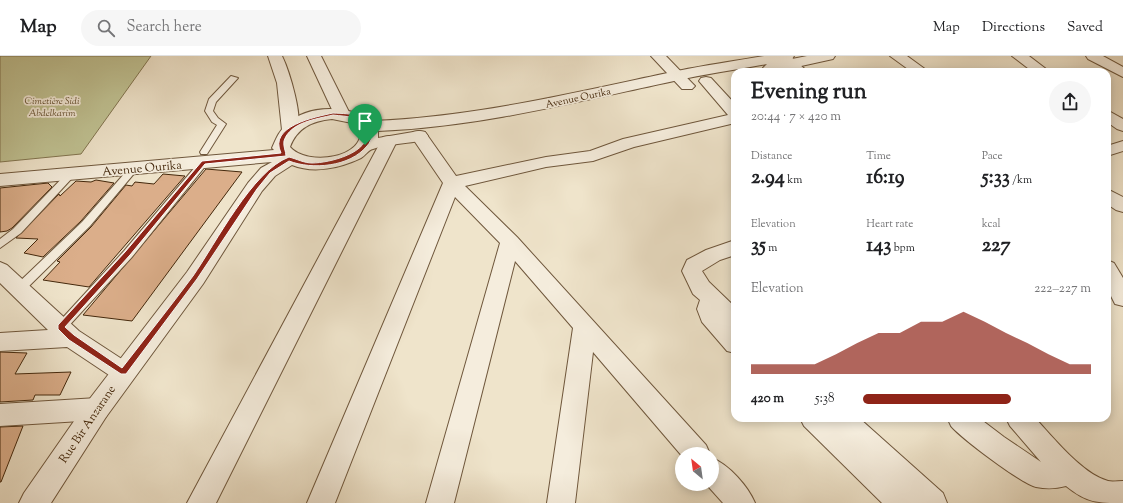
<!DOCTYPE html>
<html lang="en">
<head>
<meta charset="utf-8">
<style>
  body { margin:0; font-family:"Sorts Mill Goudy",serif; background:#f6f6f6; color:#202124; height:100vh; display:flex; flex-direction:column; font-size:15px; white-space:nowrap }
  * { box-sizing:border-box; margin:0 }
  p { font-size:13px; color:#757577 }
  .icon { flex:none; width:22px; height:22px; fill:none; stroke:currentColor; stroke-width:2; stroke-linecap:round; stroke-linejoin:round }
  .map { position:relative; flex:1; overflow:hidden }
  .details { position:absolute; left:731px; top:12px; width:380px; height:354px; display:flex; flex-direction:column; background:#fff; border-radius:12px; box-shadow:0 2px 10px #0003 }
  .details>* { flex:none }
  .needle { width:26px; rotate:331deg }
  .controls { position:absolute; left:675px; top:391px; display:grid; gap:8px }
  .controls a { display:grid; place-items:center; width:44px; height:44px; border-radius:50%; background:#fff; box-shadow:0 2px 10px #0003; font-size:20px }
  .pin { position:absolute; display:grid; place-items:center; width:34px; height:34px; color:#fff; margin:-41px -17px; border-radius:50% 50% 50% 0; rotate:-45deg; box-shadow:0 0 4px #0007 }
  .pin .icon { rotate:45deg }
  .round { display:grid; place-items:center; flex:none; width:42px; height:42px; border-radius:21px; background:#f6f6f6 }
  .headline { display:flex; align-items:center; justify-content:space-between; height:68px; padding:0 20px }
  h1 { font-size:22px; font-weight:700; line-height:30px }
  .stats { display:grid; grid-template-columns:repeat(3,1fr); gap:6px; height:68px; padding:4px 20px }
  .stats div { display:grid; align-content:center }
  .stats b { font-size:20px; font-weight:700 }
  .stats small { font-size:11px; font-weight:400 }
  .stats p { font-size:11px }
  .chart { height:112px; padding:8px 20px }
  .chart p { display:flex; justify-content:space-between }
  .chart svg { width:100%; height:72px; margin-top:4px; fill:#8f2418; opacity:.7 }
  ul { padding:0 20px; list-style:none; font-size:13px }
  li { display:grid; grid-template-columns:64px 48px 1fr; align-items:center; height:30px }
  li i { height:10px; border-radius:5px; background:#8f2418 }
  header { display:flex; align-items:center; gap:24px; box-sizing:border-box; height:56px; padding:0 20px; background:#fff; border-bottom:1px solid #e0e0e0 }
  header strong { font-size:19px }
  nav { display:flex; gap:22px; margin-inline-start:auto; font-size:14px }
  .search { width:280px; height:36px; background:#f6f6f6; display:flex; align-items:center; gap:10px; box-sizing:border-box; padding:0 14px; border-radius:22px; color:#757577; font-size:15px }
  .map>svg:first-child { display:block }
</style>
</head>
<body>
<header>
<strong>Map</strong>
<div class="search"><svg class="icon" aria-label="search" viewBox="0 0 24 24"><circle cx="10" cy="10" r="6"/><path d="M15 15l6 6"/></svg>Search here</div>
<nav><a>Map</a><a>Directions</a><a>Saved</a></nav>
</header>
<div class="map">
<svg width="1123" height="447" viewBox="0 0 1123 447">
  <rect width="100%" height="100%" fill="#efe4cb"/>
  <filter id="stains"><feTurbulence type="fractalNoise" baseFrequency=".005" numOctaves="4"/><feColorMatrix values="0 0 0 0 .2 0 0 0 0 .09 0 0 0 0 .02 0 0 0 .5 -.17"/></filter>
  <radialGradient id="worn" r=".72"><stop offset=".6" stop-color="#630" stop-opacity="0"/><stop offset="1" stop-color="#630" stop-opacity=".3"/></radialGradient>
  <polygon fill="#c0c293" stroke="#827550" points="0,0 151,0 81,98 0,106"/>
  <g fill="#dbae8a" stroke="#44280c">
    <polygon points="206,113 242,116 132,265 83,259"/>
    <polygon points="163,118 185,120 89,231 43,224 60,206 57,205 91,171 126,129 132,130 135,126 154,128"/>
    <polygon points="96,124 114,127 81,165 43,201 24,197 38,183 16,182 59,138 60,140 76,125 91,126"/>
    <polygon points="48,127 52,131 12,172 7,175 0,176 0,132"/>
    <polygon points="0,296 27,297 15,318 71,316 60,339 35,339 33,344 0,346"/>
    <polygon points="23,370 1,426 0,426 0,371"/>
  </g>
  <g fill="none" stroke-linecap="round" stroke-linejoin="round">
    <g stroke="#6f573c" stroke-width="2">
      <g id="service">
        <polygon points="231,20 238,22 216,46 213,55 218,62 226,68 207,98 201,98 200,96 217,69 212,66 205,55 209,43"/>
        <polygon points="204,103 209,106 207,108 132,201 65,274 57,274 55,271 57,268 124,195 201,104"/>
        <polygon points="134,109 139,112 137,114 90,170 24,235 16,235 14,232 16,229 82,166 131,110"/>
        <polygon points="71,115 74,116 74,120 21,177 0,192 0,183 13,173 68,116"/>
      </g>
    </g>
    <g stroke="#6f573c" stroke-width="2">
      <g id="minor">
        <path d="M268,0h14c7,14 23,65 14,77l-6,2 -6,-2 -2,-3 -5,-47z"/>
        <polygon points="307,0 321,0 350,58 348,61 336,61 334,58"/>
        <polygon points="651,0 666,0 692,27 695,30 692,33 682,33"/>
        <polygon points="776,0 790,0 808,16 792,16 777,4"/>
        <polygon points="890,0 907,0 929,16 912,16"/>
        <polygon points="1012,0 1029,0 1050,16 1033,16"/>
        <polygon points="1086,0 1103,0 1123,11 1123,21 1088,3"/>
        <polygon points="706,21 711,22 735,48 735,67 634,91 593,105 546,111 465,130 517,181 706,389 710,398 682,398 682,400 593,296 575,447 547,447 573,272 515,205 454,447 426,447 500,187 455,141 335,447 307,447 443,127 411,80 413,76 419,75 425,76 456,120 546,101 590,95 623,83 728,59 699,25 701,22"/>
        <polygon points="1107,54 1123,63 1123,75 1117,73 1107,66"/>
        <polygon points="389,80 395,81 397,85 216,447 187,447 381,85 383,81"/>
        <polygon points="1123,85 1123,95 1107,100 1107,90"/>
        <polygon points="1107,133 1123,141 1123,156 1116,154 1107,148"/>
        <polygon points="735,184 735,199 720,204 702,215 709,226 735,251 735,297 727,295 702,266 697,253 700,244 693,238 682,215 687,204 706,194"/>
        <polygon points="1107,204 1114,207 1123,222 1123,250 1115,248 1107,232"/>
        <polygon points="0,206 7,209 79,275 131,309 135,316 131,323 123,326 115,323 67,291 0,295 0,277 48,274 0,227"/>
        <polygon points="97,342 106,345 109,353 106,361 97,364 0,370 0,348"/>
        <polygon points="800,362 859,362 943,437 947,447 882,447 804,370"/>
        <path d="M947,362h32l25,19 37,25 -31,-36 -4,-8h29c18,19 47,56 73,63 4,1 10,0 15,0v22c-26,0 -36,0 -57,-17 -11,3 -20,3 -30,1 -14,-3 -75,-49 -85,-61 -1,-2 -2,-5 -4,-8z"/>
        <path d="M712,402c17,7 36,28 43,45h-32l-17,-19h6z"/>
      </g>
    </g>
    <g stroke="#6f573c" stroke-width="2">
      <path id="tertiary" d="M764,0h30l-2,3 15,-3h28l-2,3 -59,13 -8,-1 -3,-3 4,-4c-31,6 -62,10 -93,17 -98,21 -195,46 -296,50v7l41,-7 6,1 3,4 -3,4 -6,1c-15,3 -32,3 -46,8 -5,1 -8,7 -12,9 -21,10 -47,16 -69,7l-17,11 -13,15 -59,93 -97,133 -55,86h-32l5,-10 64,-92 99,-129 61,-89 13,-15 11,-6 -272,24v-12l274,-24 -2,-2c4,-9 7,-17 15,-24 21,-20 62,-19 85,-3 104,-4 204,-29 305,-50 29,-6 58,-10 87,-15zM332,63l20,4 8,5c7,30 -53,39 -70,19 7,-19 22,-26 42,-28z"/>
    </g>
    <use href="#service" fill="#f5eddd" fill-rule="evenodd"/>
    <use href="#minor" fill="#f5eddd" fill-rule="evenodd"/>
    <use href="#tertiary" fill="#f5eddd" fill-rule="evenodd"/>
  </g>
  <path fill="#8f2418" stroke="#fff" fill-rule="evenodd" d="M333,57c19,1 35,0 40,22 -2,4 -3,8 -6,11 -17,21 -55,24 -78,15l-19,12 -13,16 -60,90 -71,95h-5l-52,-34 -11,-11v-4l67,-73 77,-91 79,-8c-13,-27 34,-36 52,-40zM333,59c7,1 15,1 21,3 6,2 11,6 13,12 4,23 -38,33 -55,33 -8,0 -15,-4 -23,-6 -37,14 -73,86 -96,119 -23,31 -47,61 -71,92l-48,-33 -9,-8 65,-72 75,-91 81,-8c0,-5 -3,-9 -2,-15 6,-19 33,-22 49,-26z"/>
  <g text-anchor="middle" stroke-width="3.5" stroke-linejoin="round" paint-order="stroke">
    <g font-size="10" fill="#44280c" stroke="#f5eddd">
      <text transform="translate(578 41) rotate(-12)" y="4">Avenue Ourika</text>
    </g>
    <g font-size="10" font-style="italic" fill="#634e2e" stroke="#f5eddd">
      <text x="52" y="48">Cimetière Sidi<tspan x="52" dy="12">Abdelkarim</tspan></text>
    </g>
    <g font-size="12" fill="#44280c" stroke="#f5eddd">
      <text transform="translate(142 112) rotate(-5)" y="4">Avenue Ourika</text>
      <text transform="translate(87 368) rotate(-56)" y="4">Rue Bir Anzarane</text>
    </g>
  </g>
  <rect width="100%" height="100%" filter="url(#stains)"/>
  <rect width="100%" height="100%" fill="url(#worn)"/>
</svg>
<div class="controls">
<a><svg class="needle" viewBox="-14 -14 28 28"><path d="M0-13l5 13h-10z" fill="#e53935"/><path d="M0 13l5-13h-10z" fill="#757577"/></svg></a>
</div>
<div class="pin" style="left:365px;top:89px;background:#1e9e55"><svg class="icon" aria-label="arrive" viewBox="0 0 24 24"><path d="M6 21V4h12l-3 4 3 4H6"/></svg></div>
<section class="details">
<div class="headline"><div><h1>Evening run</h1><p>20:44 · 7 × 420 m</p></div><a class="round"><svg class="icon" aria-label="share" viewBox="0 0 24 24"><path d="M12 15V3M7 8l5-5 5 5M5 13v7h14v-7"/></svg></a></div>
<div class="stats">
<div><p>Distance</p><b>2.94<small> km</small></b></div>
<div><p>Time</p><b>16:19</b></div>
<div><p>Pace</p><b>5:33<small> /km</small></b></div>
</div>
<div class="stats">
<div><p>Elevation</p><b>35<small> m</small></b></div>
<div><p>Heart rate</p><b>143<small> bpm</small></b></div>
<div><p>kcal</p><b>227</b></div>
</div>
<div class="chart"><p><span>Elevation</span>222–227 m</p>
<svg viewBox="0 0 160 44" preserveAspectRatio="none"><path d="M0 44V38L10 38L20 38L30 38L40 32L50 25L60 19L70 19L80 12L90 12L100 6L110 12L120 19L130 25L140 32L150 38L160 38V44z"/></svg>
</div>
<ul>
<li><b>420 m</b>5:38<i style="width:65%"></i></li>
</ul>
</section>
</div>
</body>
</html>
